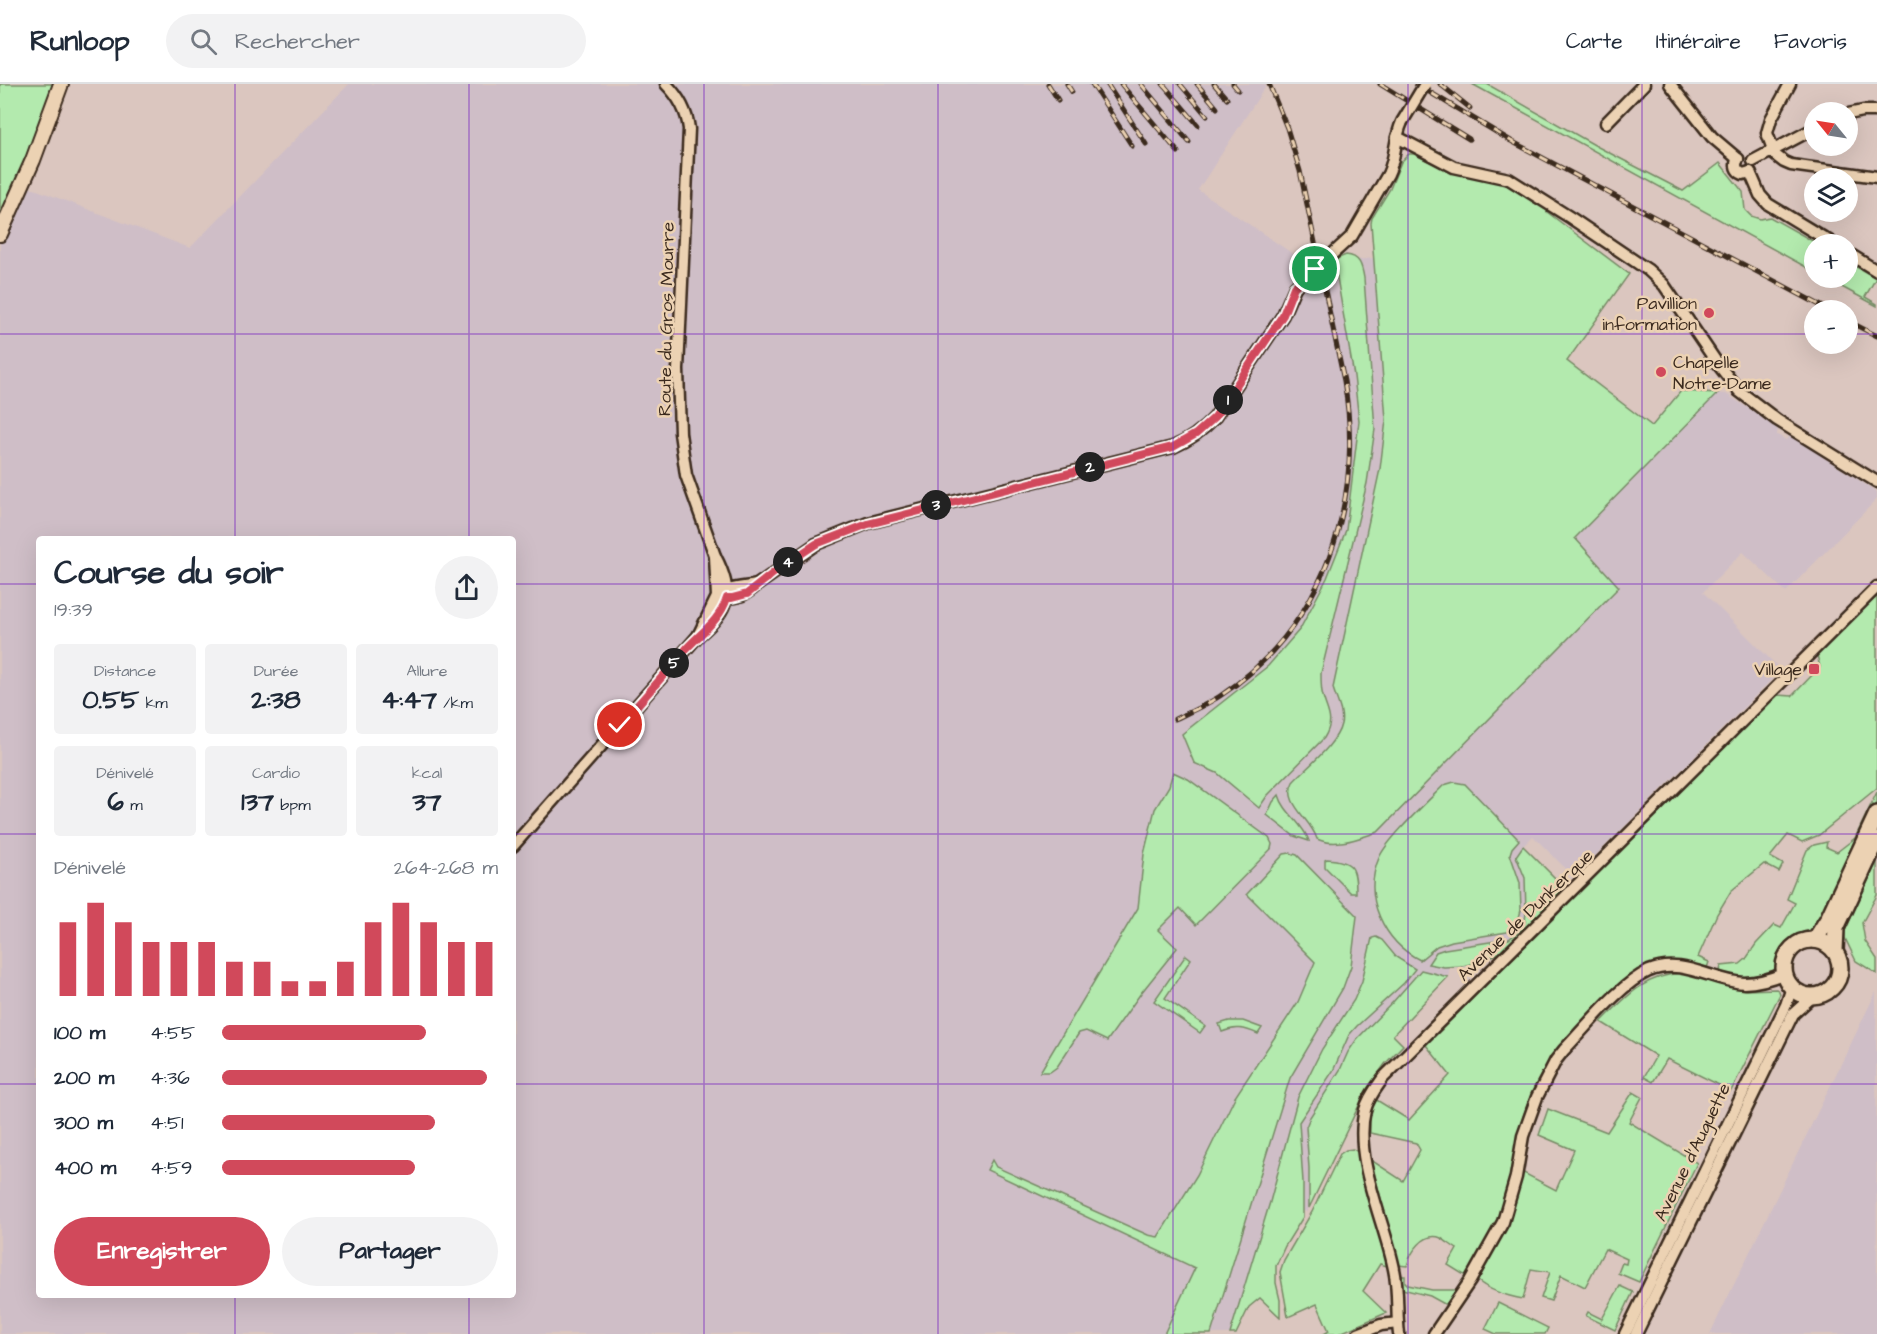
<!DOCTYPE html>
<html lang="fr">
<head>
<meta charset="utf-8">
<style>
  body { margin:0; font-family:"Architects Daughter",sans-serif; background:#f2f2f3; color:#1f2937; height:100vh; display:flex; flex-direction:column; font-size:22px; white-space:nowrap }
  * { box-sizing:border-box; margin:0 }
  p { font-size:20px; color:#747a83 }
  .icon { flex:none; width:33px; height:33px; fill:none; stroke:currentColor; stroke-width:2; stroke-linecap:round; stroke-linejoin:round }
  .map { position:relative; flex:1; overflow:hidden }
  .details { position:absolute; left:36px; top:452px; width:480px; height:762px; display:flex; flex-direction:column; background:#fff; border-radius:6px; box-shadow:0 6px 24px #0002 }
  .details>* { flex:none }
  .needle { width:39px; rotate:300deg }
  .tools { position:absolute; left:1804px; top:18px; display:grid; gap:12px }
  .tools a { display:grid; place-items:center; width:54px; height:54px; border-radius:50%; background:#fff; box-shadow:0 6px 24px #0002; font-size:30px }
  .pin { position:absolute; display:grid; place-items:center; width:51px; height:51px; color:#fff; margin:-26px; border:3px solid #fff; border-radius:50%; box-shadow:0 2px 6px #0007 }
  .km { position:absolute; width:30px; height:30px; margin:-15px; border-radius:50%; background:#222; color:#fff; font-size:16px; line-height:30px; text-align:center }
  .round { display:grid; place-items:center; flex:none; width:63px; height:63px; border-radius:32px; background:#f2f2f3 }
  .overview { display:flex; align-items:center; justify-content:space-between; height:102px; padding:0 18px }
  h1 { font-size:33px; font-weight:700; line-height:45px }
  .metrics { display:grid; grid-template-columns:repeat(3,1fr); gap:9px; height:102px; padding:6px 18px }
  .metrics div { display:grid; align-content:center; border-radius:6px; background:#f2f2f3; text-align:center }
  .metrics b { font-size:26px; font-weight:700 }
  .metrics small { font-size:16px; font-weight:400 }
  .metrics p { font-size:16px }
  .chart { height:168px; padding:12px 18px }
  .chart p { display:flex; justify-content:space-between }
  .chart svg { width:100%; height:108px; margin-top:6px; stroke:#d1495b; stroke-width:6 }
  .button { display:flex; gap:12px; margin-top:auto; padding:12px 18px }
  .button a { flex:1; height:69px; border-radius:36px; background:#d1495b; color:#fff; font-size:24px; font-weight:700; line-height:69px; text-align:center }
  .button a+a { background:#f2f2f3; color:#1f2937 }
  ul { padding:0 18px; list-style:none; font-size:20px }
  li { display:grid; grid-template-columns:96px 72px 1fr; align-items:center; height:45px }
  li i { height:15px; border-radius:8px; background:#d1495b }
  header { display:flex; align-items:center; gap:36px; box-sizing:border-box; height:84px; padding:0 30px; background:#fff; border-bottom:2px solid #e0e1e3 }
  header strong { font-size:28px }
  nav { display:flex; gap:33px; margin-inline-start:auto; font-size:21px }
  .search { width:420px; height:54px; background:#f2f2f3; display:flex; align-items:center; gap:15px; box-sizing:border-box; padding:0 21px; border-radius:33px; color:#747a83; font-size:22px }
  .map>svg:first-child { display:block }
</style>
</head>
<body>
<header>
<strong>Runloop</strong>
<div class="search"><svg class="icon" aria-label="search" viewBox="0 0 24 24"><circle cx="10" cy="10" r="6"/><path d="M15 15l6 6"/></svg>Rechercher</div>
<nav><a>Carte</a><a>Itinéraire</a><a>Favoris</a></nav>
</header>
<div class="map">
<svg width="1877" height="1250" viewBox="0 0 1877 1250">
  <rect width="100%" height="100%" fill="#dbc6bf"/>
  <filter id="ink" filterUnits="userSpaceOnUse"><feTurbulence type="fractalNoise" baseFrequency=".0167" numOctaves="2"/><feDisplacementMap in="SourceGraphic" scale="12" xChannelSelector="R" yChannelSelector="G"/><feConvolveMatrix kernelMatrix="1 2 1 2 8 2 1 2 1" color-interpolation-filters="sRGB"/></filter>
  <g filter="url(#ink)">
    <g fill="#cfbec7" fill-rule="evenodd">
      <path d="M349,0h918l-69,106 113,76 62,-8 -1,-40 18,-29 11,-27 8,-8h5l46,20 40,7 47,26v5l82,62 -62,87 85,65 29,-35 45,3 52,33 -1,8 4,2 5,3 5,-4 86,56v7l-91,93 -43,-40 -40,40 75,75 1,5 -205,205h-2v-2l-39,-39 -10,10 39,39 1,4 -1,3 -63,61 -23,10 -26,3 -2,11 -55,58 10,10 -18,19 -18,25 -60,123 -37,-10 -40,132h-1230v-1158l190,72zM39,454h474v756h-474z"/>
      <polygon points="1876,908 1877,1250 1710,1250"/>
    </g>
    <g fill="#b3eaae" stroke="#778a66" stroke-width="1.5">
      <polygon points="0,0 54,0 15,102 0,135"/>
      <polygon points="1472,0 1487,0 1598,63 1683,107 1720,79 1743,108 1745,126 1751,132 1760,135 1770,133 1818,160 1815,160 1815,188"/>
      <path d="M1409,70h5l35,17 51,10 47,26v5l82,62 -62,87 85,65 29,-35 37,2 -143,145 44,49 -241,245c-19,6 -42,16 -61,7 -6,-20 -35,-36 -24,-57 14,-15 44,-38 48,-58 3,-11 -5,-25 -8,-36l47,-219 6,-49 -15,-197 1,-5 18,-29 11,-27z"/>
      <path d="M1346,171c14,1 16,11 18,23l11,151 -8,54 -46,190c0,6 0,13 1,19 4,20 14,26 2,46l-57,58 -8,12 -42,-35 -23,-10 -12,-29 86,-68 32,-37 27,-51 19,-48 13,-109 -5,-45 -20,-116z"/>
      <polygon points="1848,178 1876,194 1865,213 1877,220 1877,222 1825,194 1848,194"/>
      <path d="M1877,509v195l-58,47 -17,7 -14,-7 -18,22 13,7 -4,8 -15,-8 -33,27 -14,23 -19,43 11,5 -2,6c-21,-8 -41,-10 -62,0 -30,14 -97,88 -111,120 -5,12 -11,26 -14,39 -3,16 -4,33 -8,49 -10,37 -24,69 -43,102l-21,-13 9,-16c-5,-3 -11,-8 -16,-11 -17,-7 -31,15 -34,28l-9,-1 -27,-105 32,21 17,-31 -4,-7 -46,-10v-17l5,-17 34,21 41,-45 -24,-30 351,-350 15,1 28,-29 -3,-12z"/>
      <polygon points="1173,688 1188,695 1269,754 1272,760 1271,765 1196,841 1180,824 1158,846 1177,864 1141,909 1107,957 1086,947 1079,949 1057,983 1050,988 1040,988 1138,824 1144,770 1155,725 1169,702"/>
      <path d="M1454,698l11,2 54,56 -7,8 -2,6 10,29 1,27 -2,8 -6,11 -6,3 -55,9 -15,5 -17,14c-36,-18 -58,-63 -41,-102 8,-19 48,-56 65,-73z"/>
      <path d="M1877,708v11l-32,68h-2l-29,58c-16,4 -31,10 -37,27 -1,4 0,10 -3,14 -8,12 -44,7 -54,1l1,-5 19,-2 6,-5 10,-15 18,-19 7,3 14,-25 -8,-4 20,-49 7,-5 13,-3 -1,5 11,5 18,-14z"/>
      <path d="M1279,711c5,18 24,28 30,46l-15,-5 -27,-21 6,-13z"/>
      <polygon points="1523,762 1562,801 1563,805 1562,808 1499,869 1476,879 1462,882 1444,883 1428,880 1436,868 1445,865 1509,855 1521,845 1525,838 1526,828 1525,794 1516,772"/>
      <polygon points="1290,769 1297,771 1357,832 1351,882 1343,904 1290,994 1211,1250 1164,1250 1195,1184 987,1086 992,1076 996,1083 1148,1151 1158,1153 1197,1091 1235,1013 1298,918 1315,878 1247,810 1284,770"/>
      <polygon points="1877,769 1877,811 1862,839 1865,857 1877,875 1877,890 1856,877 1845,854 1845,847 1875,781 1874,775"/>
      <path d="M1327,775c27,2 29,9 29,34h-5l-26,-26v-7z"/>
      <polygon points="1376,853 1382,856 1396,873 1415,885 1404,899 1357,942 1349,951 1333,987 1299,1038 1303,1098 1303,1133 1285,1162 1276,1182 1276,1199 1280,1216 1280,1233 1260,1214 1249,1223 1236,1250 1230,1250 1270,1118 1298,1013 1322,965 1354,916 1362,897 1372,854"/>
      <polygon points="1186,871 1191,875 1165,914 1205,942 1200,949 1154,917"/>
      <polygon points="1421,886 1448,893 1393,951 1403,961 1385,980 1367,1005 1309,1124 1309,1084 1306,1043 1310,1033 1340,986 1348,968 1357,955 1393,918"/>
      <path d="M1682,889l64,17 30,-1 3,2 1,3 -49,97 -64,-32 -14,23 -9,-5 12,-21 -55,-34c26,-26 42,-46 81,-49z"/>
      <path d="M1229,937h14l19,7 -4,6c-13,-6 -23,-8 -36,-2l-3,-8z"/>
      <path d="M1633,1008l9,5 -13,25 68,41 -58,119 -21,-9 4,-10 4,1 1,-5 -22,-10 -20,38 -24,-12 -10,26 -10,-3 9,-26 -19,-3 -8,30c-16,-3 -33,-8 -45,-18l1,-4 34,-69 9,-36 34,18 18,-40 -35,-15 9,-26 59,23z"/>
      <polygon points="1353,1065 1359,1069 1390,1183 1380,1180 1363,1207 1386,1229 1338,1250 1324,1250 1329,1247 1317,1220 1288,1233 1280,1188 1284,1176 1312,1128 1340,1070 1346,1066"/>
      <polygon points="1401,1192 1405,1192 1405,1198 1408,1201 1432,1206 1461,1206 1448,1222 1430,1212 1402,1205"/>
      <polygon points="1620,1202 1633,1208 1615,1246 1586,1232 1588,1228 1602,1235"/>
      <polygon points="1498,1219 1548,1244 1545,1250 1496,1250 1485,1245"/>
    </g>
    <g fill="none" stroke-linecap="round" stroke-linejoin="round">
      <g stroke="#3b2a1e" stroke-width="15">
        <g id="minor">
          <path d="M666,0c13,13 21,28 23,45l-11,241 2,63 6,42 29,81"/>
          <polyline points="1670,0 1712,53 1738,75"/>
          <polyline points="1790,0 1771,35 1767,49 1775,71 1784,78 1791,81 1877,93"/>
          <polyline points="1848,30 1863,27 1877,27"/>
          <polyline points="1606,39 1644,0"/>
          <polyline points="1397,53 1454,83 1509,95 1571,134 1648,186 1664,201 1717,279 1739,307 1777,336 1877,398"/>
          <path d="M1738,75c-4,6 -2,12 5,15l7,-2"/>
          <polyline points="1753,77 1815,44"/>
          <polyline points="1750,88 1760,111 1768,120 1834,160"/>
          <polyline points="1848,169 1877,187"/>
          <path d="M1326,176l26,-24 36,-62c8,-16 6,-35 14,-52"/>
          <path d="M757,501l59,-41 52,-21 305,-76c17,-7 30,-17 42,-30l68,-102 12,-28 20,-18"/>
          <path d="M717,513c17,2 27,0 40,-12 -15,3 -29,2 -40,12l-19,39c32,-26 36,-44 17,-80l2,41"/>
          <polyline points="513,762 698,552"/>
          <polyline points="1358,1250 1381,1241 1398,1239"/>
          <path d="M1399,1250c-3,-22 0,-43 -5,-65 -9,-47 -41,-110 -29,-159 3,-12 11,-22 18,-32l494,-491"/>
          <path d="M1434,1250l36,-53 33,-59 13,-45 7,-41 14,-39 19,-37 8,-10c23,-24 56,-66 85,-79 34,-14 62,10 95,12 15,0 27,-4 41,-10"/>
          <polyline points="1625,1250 1786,921 1792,903"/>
          <polyline points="1636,1250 1793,930 1812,913"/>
        </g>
      </g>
      <g stroke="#3b2a1e" stroke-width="18">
        <polyline id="tertiary" points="0,150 33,76 61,0"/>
      </g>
      <g stroke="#3b2a1e" stroke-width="20">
        <g id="secondary">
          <polyline points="1815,856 1828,835 1877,730"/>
          <circle cx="1812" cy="884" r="28"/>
          <polyline points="1835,867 1836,844 1877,756"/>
        </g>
      </g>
      <use href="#minor" stroke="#ecd2b3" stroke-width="10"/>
      <use href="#tertiary" stroke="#ecd2b3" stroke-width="14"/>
      <use href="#secondary" stroke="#ecd2b3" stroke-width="15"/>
      <g stroke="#3b2a1e" stroke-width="5">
        <g id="rail">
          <polyline points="1048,0 1058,16"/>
          <polyline points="1067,0 1072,8"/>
          <polyline points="1092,0 1132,62"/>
          <polyline points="1107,0 1146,60"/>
          <polyline points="1121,0 1178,68"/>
          <polyline points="1141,0 1189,58"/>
          <polyline points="1163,0 1198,41"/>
          <polyline points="1180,0 1207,32"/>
          <polyline points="1197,0 1217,24"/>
          <polyline points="1214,0 1227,15"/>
          <polyline points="1233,0 1238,6"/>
          <polyline points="1380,0 1469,55"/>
          <polyline points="1416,0 1511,57 1829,226"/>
          <polyline points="1440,0 1470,24"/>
          <polyline points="1848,237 1877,252"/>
          <path d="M1175,635c15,-7 31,-14 45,-23 105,-70 145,-195 124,-315l-44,-210 -13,-43 -18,-44"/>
        </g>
      </g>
      <use href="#rail" stroke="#ecd2b3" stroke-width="3" stroke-dasharray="9" stroke-linecap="butt"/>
      <g stroke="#3b2a1e" stroke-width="15" stroke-linecap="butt">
        <g id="minor-bridge">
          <polyline points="1402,38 1425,0"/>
          <polyline points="1315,185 1326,176"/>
        </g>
      </g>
      <use href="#minor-bridge" stroke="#ecd2b3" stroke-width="10"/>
    </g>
  </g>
  <g fill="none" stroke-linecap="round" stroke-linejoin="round" filter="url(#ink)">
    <g stroke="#fff" stroke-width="12">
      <path id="route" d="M620,641c22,-25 45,-51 67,-77 15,-16 33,-28 40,-50h5l15,-4 33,-26 36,-24 52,-20 305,-77 23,-13 19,-17 68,-102 11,-28 21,-18"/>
    </g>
    <use href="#route" stroke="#d1495b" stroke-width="8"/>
  </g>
  <path fill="none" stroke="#7b2cbf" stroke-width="1.5" stroke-opacity="0.55" d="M235,0v454M469,0v454M704,0v1250M938,0v1250M1173,0v1250M1408,0v1250M1642,0v1250M0,250h1815M1848,250h29M0,500h39M513,500h1364M0,750h39M513,750h1364M0,1000h39M513,1000h1364M235,1210v40M469,1210v40"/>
  <g fill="#d1495b" stroke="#ecd2b3" stroke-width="2">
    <circle cx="1709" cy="229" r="6"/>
    <circle cx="1661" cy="288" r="6"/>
    <rect x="1808" y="579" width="12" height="12" rx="3"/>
  </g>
  <g text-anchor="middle" stroke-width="5" stroke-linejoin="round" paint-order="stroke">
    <g font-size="18" fill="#3b2a1e" stroke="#ecd2b3" text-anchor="end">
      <text x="1697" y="225">Pavillion<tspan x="1697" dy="21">information</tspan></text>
      <text x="1673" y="284" text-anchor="start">Chapelle<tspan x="1673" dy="21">Notre-Dame</tspan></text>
      <text x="1802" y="591">Village</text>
    </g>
    <g font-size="18" fill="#3b2a1e" stroke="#ecd2b3">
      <text transform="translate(666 235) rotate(-89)" y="6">Route du Gros Mourre</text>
      <text transform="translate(1525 831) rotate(-44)" y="6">Avenue de Dunkerque</text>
      <text transform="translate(1692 1068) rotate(-64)" y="6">Avenue d'Auguette</text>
    </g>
  </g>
</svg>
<div class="tools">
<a><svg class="needle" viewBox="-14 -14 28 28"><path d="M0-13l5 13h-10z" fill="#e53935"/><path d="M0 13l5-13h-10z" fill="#747a83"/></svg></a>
<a><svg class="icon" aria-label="layers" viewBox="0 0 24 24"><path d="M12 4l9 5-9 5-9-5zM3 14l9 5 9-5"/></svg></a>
<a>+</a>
<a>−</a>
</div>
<div class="pin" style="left:1315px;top:185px;background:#1e9e55"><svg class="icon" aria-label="arrive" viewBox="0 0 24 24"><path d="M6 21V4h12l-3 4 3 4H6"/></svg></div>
<div class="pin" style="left:620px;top:641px;background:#d93025"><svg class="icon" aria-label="check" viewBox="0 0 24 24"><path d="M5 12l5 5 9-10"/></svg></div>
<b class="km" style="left:1228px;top:316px">1</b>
<b class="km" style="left:1090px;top:383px">2</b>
<b class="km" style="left:936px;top:421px">3</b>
<b class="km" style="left:788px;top:478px">4</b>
<b class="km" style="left:674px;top:579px">5</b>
<section class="details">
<div class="overview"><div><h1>Course du soir</h1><p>19:39</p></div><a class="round"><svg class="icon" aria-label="share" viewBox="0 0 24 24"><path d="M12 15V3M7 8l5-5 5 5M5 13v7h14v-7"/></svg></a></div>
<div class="metrics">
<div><p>Distance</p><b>0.55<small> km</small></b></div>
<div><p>Durée</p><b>2:38</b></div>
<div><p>Allure</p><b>4:47<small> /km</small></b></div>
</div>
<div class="metrics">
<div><p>Dénivelé</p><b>6<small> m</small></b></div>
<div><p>Cardio</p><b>137<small> bpm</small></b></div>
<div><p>kcal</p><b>37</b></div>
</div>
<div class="chart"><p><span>Dénivelé</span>264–268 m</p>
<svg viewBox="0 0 160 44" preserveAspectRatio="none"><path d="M5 44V14M15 44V6M25 44V14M35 44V22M45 44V22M55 44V22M65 44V30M75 44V30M85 44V38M95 44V38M105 44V30M115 44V14M125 44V6M135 44V14M145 44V22M155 44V22"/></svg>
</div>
<ul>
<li><b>100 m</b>4:55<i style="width:74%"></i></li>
<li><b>200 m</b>4:36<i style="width:96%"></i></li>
<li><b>300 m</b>4:51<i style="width:77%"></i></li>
<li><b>400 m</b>4:59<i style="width:70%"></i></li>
</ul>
<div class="button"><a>Enregistrer</a><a>Partager</a></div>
</section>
</div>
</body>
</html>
